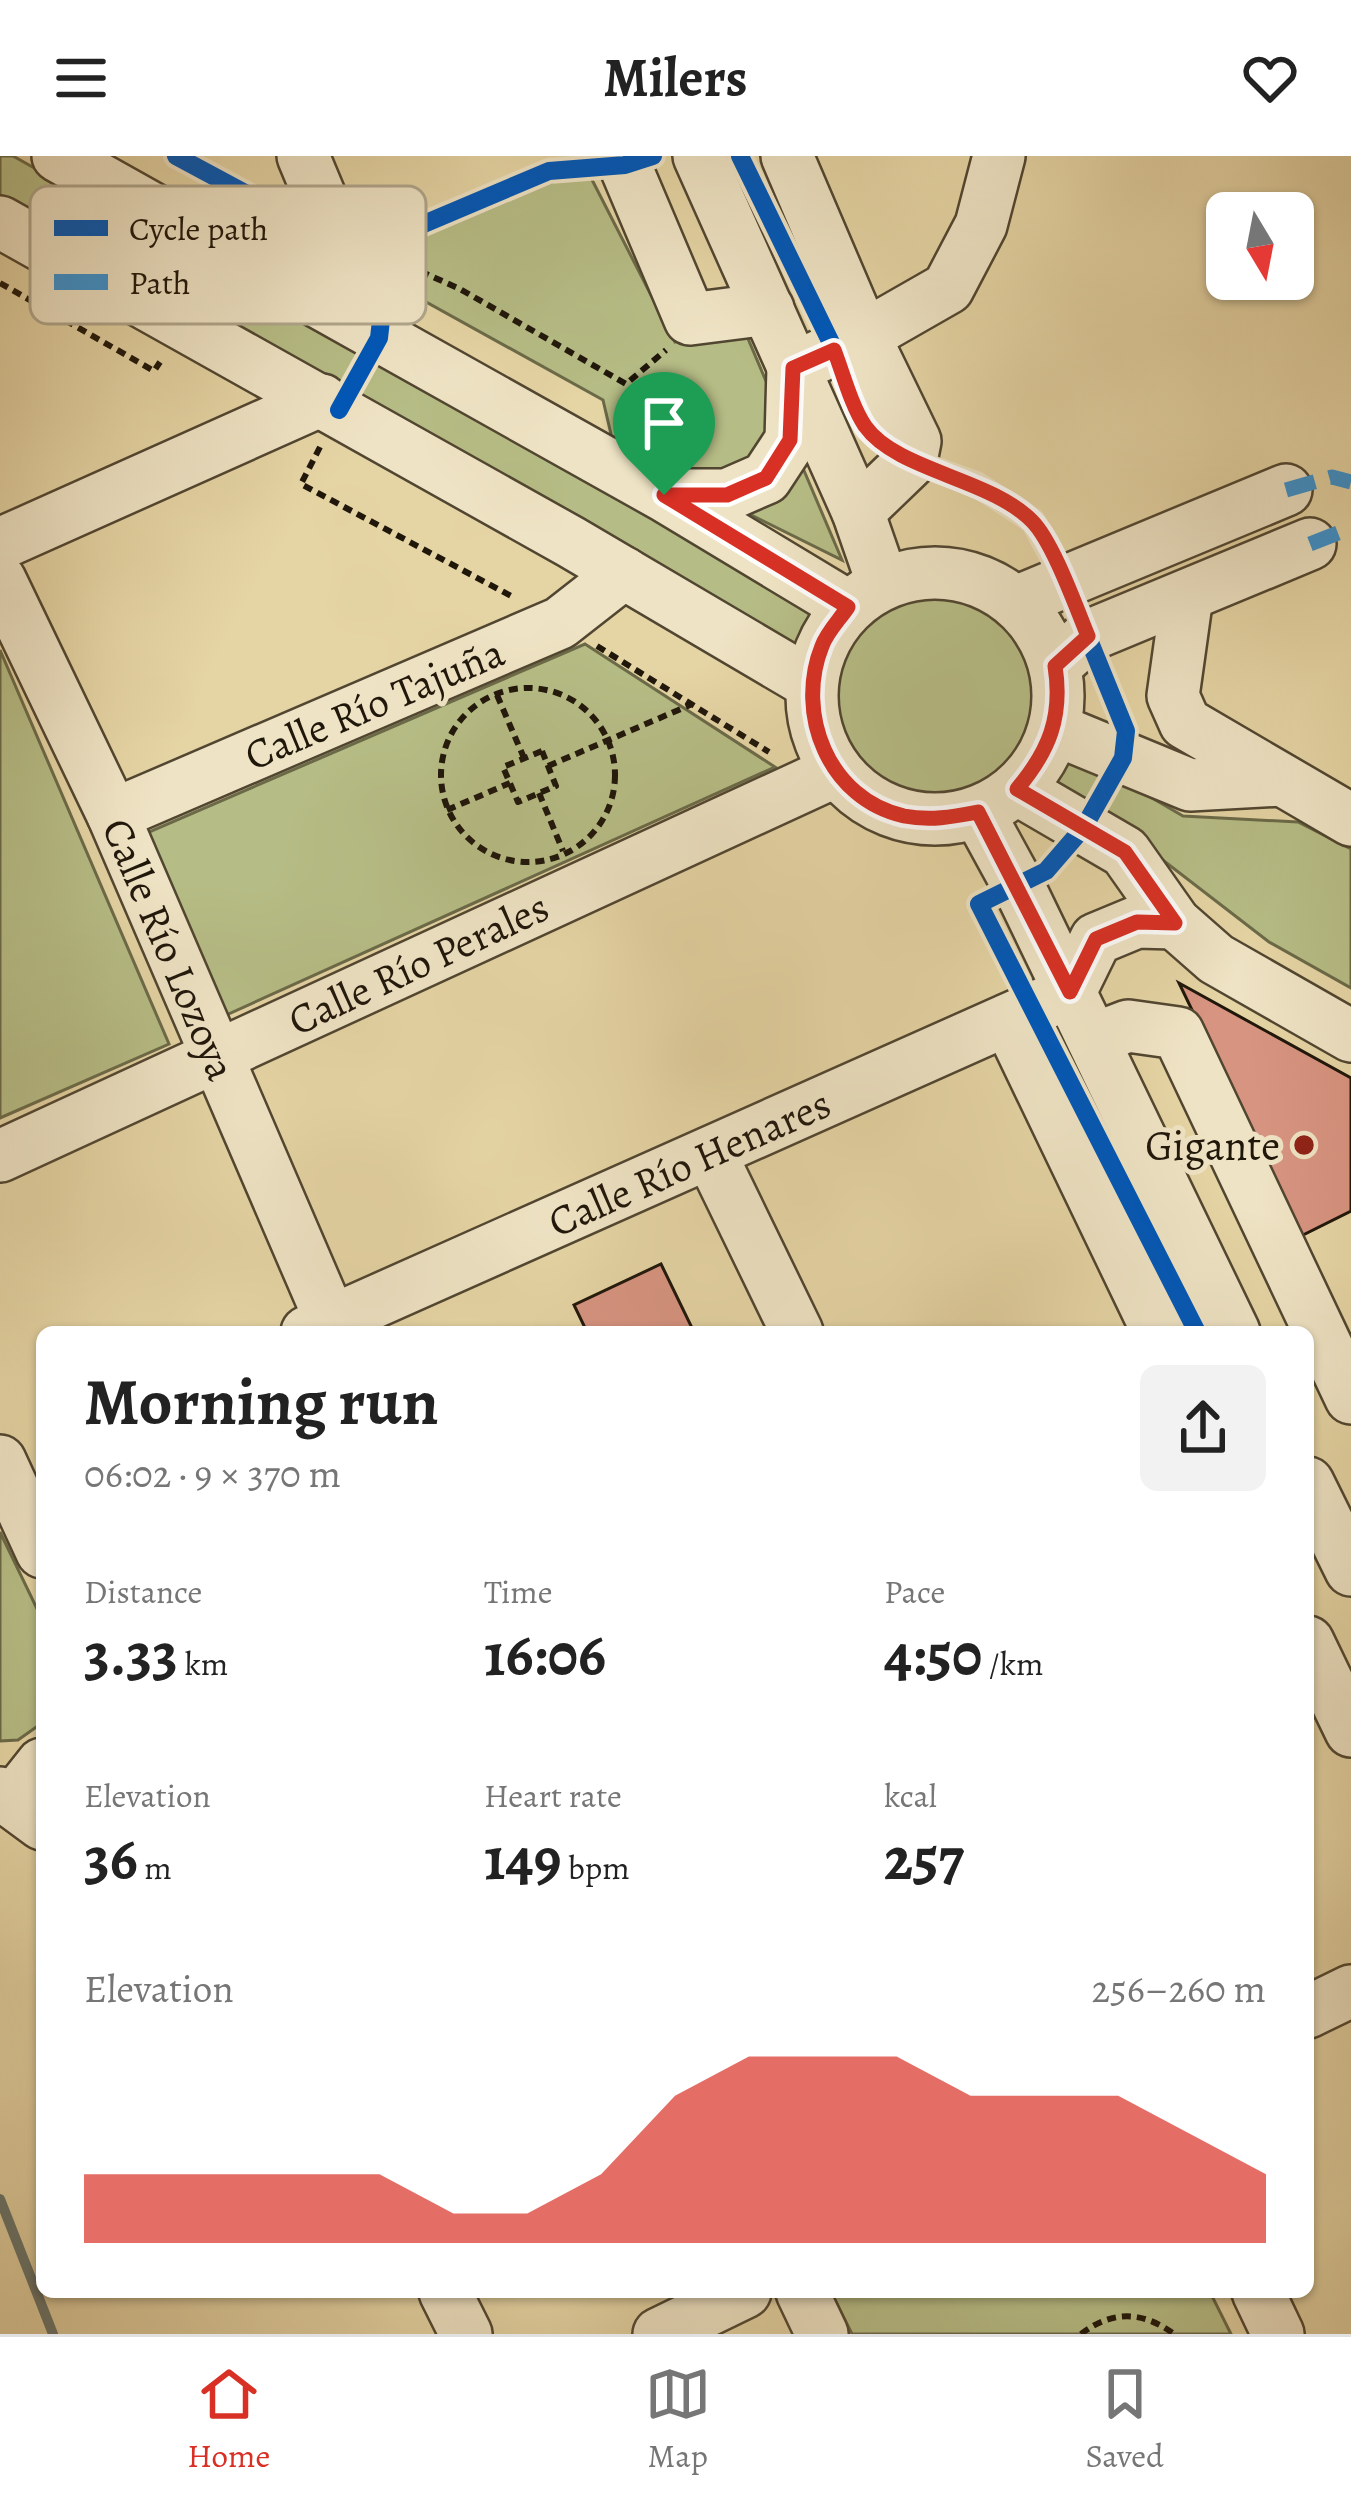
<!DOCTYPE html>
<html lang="en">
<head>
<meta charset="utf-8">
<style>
  body { margin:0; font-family:Alegreya,serif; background:#f2f2f2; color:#222; height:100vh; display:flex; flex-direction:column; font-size:45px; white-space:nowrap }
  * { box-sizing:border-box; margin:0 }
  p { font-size:39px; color:#767676 }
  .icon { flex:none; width:66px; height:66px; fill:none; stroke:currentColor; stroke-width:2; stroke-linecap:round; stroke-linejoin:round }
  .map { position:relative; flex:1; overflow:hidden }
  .side { position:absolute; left:36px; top:1170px; width:1278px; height:972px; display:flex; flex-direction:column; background:#fff; border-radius:18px; box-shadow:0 3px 9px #0004 }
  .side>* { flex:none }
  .needle { width:78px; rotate:170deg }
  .controls { position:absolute; left:1206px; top:36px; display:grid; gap:24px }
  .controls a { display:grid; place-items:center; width:108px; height:108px; border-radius:18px; background:#fff; box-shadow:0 3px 9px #0004; font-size:60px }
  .pin { position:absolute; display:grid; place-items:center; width:102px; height:102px; color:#fff; margin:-123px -51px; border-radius:50% 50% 50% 0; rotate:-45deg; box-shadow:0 0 12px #0007 }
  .pin .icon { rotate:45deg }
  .round { display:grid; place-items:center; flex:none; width:126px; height:126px; border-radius:18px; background:#f2f2f2 }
  .overview { display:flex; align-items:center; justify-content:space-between; height:204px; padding:0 48px }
  h1 { font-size:66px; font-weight:600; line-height:90px }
  .stats { display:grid; grid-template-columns:repeat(3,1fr); gap:18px; height:204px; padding:12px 48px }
  .stats div { display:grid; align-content:center }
  .stats b { font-size:60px; font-weight:600 }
  .stats small { font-size:33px; font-weight:400 }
  .stats p { font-size:33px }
  .chart { height:336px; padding:24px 48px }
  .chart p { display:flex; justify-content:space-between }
  .chart svg { width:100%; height:216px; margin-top:12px; fill:#d93025; opacity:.7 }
  header { display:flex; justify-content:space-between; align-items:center; height:156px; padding:0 48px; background:#fff; font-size:54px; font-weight:600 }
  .dock { display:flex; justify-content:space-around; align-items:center; height:168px; border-top:3px solid #e0e0e0; background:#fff; font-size:33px; color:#767676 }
  .dock a { display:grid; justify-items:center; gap:6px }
  .dock .on { color:#d93025 }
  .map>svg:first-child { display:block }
</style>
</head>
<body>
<header><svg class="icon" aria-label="menu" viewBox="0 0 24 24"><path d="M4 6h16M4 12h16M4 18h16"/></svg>Milers<svg class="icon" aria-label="heart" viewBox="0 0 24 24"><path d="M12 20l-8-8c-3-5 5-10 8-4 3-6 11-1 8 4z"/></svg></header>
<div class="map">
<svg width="1351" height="2178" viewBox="0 0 1351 2178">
  <rect width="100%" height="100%" fill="#e5d4a4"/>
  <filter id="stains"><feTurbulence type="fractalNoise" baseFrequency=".00167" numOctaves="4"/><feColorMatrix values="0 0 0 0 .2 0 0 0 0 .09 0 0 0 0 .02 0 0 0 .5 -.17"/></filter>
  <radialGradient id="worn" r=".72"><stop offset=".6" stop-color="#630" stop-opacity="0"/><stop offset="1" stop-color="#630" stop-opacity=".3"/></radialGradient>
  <g fill="#b6bc85" stroke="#6b6a48" stroke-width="3">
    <polygon points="0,0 13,0 853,473 898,443 954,440 1002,464 1034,518 1032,572 1183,660 1298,666 1351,693 1351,832 1269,786 1120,671 1011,609 961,640 902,640 859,615 830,561 833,509 0,39"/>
    <polygon points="586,12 675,186 743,171 842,404 614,291 603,244 410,137 407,87"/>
    <polygon points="585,488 775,611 224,860 142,679"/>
    <polygon points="0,494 169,888 0,962"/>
    <polygon points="0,1376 42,1463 42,1567 18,1584 0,1585"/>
    <polygon points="831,2136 1210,2136 1231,2178 852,2178"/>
  </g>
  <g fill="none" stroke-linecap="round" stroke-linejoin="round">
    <polyline stroke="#69766e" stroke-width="10" points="0,2043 53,2178"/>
  </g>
  <g fill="#d79481" stroke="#20170b" stroke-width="3">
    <polygon points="1179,827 1351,922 1351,1055 1301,1080"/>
    <polygon points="661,1108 694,1176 587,1176 574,1149"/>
  </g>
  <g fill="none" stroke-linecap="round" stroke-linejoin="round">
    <g stroke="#514631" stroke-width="56">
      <g id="minor">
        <polyline points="58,0 663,339 849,451"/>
        <polyline points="303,0 379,182"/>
        <polyline points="621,0 690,163 768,153"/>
        <polyline points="699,0 858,356 883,428"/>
        <polyline points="787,0 864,180 915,285 911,305 858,356"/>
        <polyline points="0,66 571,386 812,528"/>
        <polyline points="664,339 727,339 766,322 791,284 793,212 864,180 948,132 981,69 999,0"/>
        <polyline points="0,388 322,244"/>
        <circle cx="935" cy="540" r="123"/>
        <polyline points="0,424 113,659 331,1165"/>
        <polyline points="1187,440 1173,540 1185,567 1351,664"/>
        <polyline points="1016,446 1286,334"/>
        <polyline points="1055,510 1088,480 1310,388"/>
        <polyline points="1054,573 1190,629 1281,624"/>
        <polyline points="1017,633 1125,696 1175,767 1216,803 1351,880"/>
        <polyline points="978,656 1019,731 1234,1176"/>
        <polyline points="113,659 560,467 624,417"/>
        <polyline points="1008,864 1158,1176"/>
        <polyline points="1094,883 1128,870 1178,877 1351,1242"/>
        <polyline points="710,997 797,1176"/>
        <polyline points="0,1000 836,615"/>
        <polyline points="307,1176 1070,836 1096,783 1137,766 1175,767"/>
        <polyline points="0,1305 42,1396"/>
        <polyline points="1308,1327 1351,1414"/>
        <polyline points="1308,1486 1351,1575"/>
        <polyline points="0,1637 42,1668"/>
        <polyline points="12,1646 42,1608"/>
        <polyline points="1308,1856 1351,1835"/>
        <polyline points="445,2136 466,2178"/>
        <polyline points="802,2136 822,2178"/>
        <polyline points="1258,2136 1278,2178"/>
        <polyline points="659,2178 745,2136"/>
      </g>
    </g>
    <g stroke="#20170b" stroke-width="6" stroke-dasharray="9 6" stroke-linecap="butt">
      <polyline points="246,61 256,43"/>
      <polyline points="393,103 460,133 626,228 666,194"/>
      <polyline points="0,127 154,215 160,206"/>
      <polyline points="320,291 301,328 513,441"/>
      <polyline points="597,490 769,596"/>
      <circle cx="528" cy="619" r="87"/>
      <polyline points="497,539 524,602"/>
      <polygon points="542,595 556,630 518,646 503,611"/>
      <polyline points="548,610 690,549"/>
      <polyline points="539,637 563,695"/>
      <polyline points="447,654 510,627"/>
      <path d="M1081,2178c31,-24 62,-23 93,0"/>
    </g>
    <use href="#minor" stroke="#eee3c4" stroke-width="51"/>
    <g stroke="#3a93d2" stroke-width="15" stroke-dasharray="30 15" stroke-linecap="butt">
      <polyline points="1286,334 1332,321 1351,326"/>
      <polyline points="1310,388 1351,372"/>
    </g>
    <g stroke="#eee3c4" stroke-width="26">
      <g id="cycleway">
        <polyline points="176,0 256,43 367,92 549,15 625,9 653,0"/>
        <polyline points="740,0 834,193 866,272 911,305 976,328 1033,365 1065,425 1126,575 1123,602 1084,671 1046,715 979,748 1197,1176"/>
        <polyline points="339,254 379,182 384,137 367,92"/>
      </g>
    </g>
    <use href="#cycleway" stroke="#0057b8" stroke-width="18"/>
  </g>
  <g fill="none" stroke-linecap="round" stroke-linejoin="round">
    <g stroke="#fff" stroke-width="24">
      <path id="route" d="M834,194c9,23 17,55 31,76 32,45 125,52 167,95 21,21 44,86 56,115l-33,30c8,51 -6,85 -38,123l108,63 50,71 -38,-1 -41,17 -26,53 -92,-180c-26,5 -48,9 -74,4 -76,-17 -109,-103 -82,-170 5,-14 18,-27 26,-39l-184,-112h63l39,-17 24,-38 3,-72z"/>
    </g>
    <use href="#route" stroke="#d93025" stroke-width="15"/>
  </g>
  <circle fill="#8f2418" stroke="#eee3c4" stroke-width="4.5" cx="1304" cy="989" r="12"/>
  <g text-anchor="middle" stroke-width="10" stroke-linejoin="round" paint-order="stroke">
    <g font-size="42" fill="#20170b" stroke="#eee3c4">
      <text transform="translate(374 547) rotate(-23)" y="15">Calle Río Tajuña</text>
      <text transform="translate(170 793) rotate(67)" y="15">Calle Río Lozoya</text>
      <text transform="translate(418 807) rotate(-25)" y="15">Calle Río Perales</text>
      <text transform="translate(689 1006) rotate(-24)" y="15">Calle Río Henares</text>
    </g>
    <g font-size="42" fill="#20170b" stroke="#eee3c4" text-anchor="end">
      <text x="1280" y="1004">Gigante</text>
    </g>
  </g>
  <rect x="30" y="30" width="396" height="138" rx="18" fill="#eee3c4" stroke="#b0a68c" stroke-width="3"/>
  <rect x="54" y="64" width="54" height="16" fill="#0057b8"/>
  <rect x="54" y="118" width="54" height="16" fill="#3a93d2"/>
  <g font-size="33" fill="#20170b">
    <text x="129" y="84">Cycle path</text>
    <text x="129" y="138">Path</text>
  </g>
  <rect width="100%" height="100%" filter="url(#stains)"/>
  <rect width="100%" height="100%" fill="url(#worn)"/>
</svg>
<div class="controls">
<a><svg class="needle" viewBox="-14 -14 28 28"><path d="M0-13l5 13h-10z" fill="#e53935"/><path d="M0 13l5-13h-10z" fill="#767676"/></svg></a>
</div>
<div class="pin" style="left:664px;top:339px;background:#1e9e55"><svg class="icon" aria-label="arrive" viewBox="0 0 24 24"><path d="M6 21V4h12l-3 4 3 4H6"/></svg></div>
<section class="side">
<div class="overview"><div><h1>Morning run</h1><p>06:02 · 9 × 370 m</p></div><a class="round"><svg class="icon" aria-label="share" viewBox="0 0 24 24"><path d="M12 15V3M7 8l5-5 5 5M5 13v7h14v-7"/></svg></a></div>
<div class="stats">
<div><p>Distance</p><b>3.33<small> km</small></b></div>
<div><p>Time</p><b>16:06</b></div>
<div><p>Pace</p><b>4:50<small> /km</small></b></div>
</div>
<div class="stats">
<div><p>Elevation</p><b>36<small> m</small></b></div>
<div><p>Heart rate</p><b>149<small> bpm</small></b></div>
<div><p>kcal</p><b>257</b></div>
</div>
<div class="chart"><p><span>Elevation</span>256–260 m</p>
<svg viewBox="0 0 160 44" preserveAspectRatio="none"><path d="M0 44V30L10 30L20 30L30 30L40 30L50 38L60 38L70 30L80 14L90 6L100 6L110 6L120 14L130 14L140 14L150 22L160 30V44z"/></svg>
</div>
</section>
</div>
<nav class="dock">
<a class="on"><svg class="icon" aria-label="home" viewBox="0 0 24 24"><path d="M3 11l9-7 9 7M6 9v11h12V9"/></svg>Home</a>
<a><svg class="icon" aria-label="map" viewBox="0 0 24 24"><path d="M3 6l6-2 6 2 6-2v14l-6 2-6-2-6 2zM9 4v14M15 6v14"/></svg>Map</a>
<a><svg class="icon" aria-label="saved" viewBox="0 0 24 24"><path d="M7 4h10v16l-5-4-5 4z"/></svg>Saved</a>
</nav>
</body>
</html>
